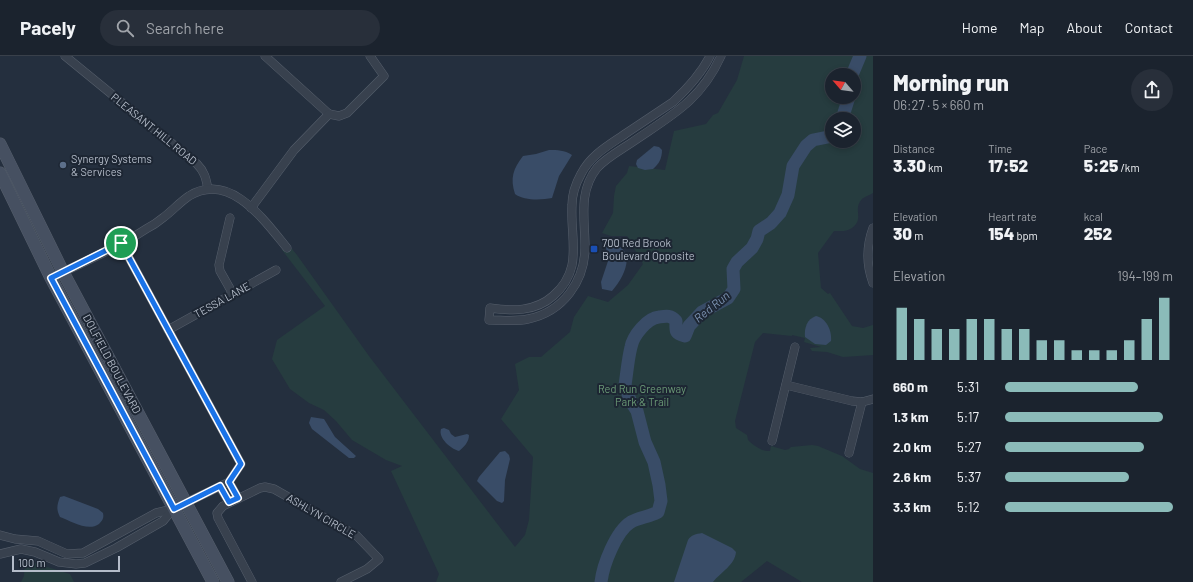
<!DOCTYPE html>
<html lang="en">
<head>
<meta charset="utf-8">
<style>
  body { margin:0; font-family:Barlow,sans-serif; background:#282f3a; color:#f1f3f6; height:100vh; display:flex; flex-direction:column; font-size:15px; white-space:nowrap }
  * { box-sizing:border-box; margin:0 }
  p { font-size:13px; color:#a0a4aa }
  .icon { flex:none; width:22px; height:22px; fill:none; stroke:currentColor; stroke-width:2; stroke-linecap:round; stroke-linejoin:round }
  .map { position:relative; flex:1; overflow:hidden }
  .drawer { display:flex; flex-direction:column; background:#1b232e; width:320px }
  .drawer>* { flex:none }
  .needle { width:26px; rotate:298deg }
  .buttons { position:absolute; left:825px; top:12px; display:grid; gap:8px }
  .buttons a { display:grid; place-items:center; width:36px; height:36px; border-radius:50%; background:#1b232e; box-shadow:0 2px 6px #0003,0 0 0 1px #39404a; font-size:20px }
  .scale { position:absolute; left:12px; bottom:10px; width:108px; box-sizing:border-box; padding-left:4px; border:2px solid #b4bcc9; border-top:0; font-size:11px; line-height:14px; white-space:nowrap; color:#b4bcc9; -webkit-text-stroke:3px #1d2633; paint-order:stroke }
  .pin { position:absolute; display:grid; place-items:center; width:34px; height:34px; color:#fff; margin:-17px; border:2px solid #fff; border-radius:50%; box-shadow:0 1px 4px #0007 }
  .round { display:grid; place-items:center; flex:none; width:42px; height:42px; border-radius:21px; background:#282f3a }
  .headline { display:flex; align-items:center; justify-content:space-between; height:68px; padding:0 20px }
  h1 { font-size:22px; font-weight:800; line-height:30px }
  .metrics { display:grid; grid-template-columns:repeat(3,1fr); gap:6px; height:68px; padding:4px 20px }
  .metrics div { display:grid; align-content:center }
  .metrics b { font-size:17px; font-weight:800 }
  .metrics small { font-size:11px; font-weight:400 }
  .metrics p { font-size:11px }
  .chart { height:112px; padding:8px 20px }
  .chart p { display:flex; justify-content:space-between }
  .chart svg { width:100%; height:72px; margin-top:4px; stroke:#8bbbb9; stroke-width:6 }
  ul { padding:0 20px; list-style:none; font-size:13px }
  li { display:grid; grid-template-columns:64px 48px 1fr; align-items:center; height:30px }
  li i { height:10px; border-radius:5px; background:#8bbbb9 }
  header { display:flex; align-items:center; gap:24px; box-sizing:border-box; height:56px; padding:0 20px; background:#1b232e; border-bottom:1px solid #39404a }
  header strong { font-size:19px }
  nav { display:flex; gap:22px; margin-inline-start:auto; font-size:14px }
  .search { width:280px; height:36px; background:#282f3a; display:flex; align-items:center; gap:10px; box-sizing:border-box; padding:0 14px; border-radius:22px; color:#a0a4aa; font-size:15px }
  main { display:flex; flex:1; min-height:0 }
  .map>svg:first-child { display:block }
</style>
</head>
<body>
<header>
<strong>Pacely</strong>
<div class="search"><svg class="icon" aria-label="search" viewBox="0 0 24 24"><circle cx="10" cy="10" r="6"/><path d="M15 15l6 6"/></svg>Search here</div>
<nav><a>Home</a><a>Map</a><a>About</a><a>Contact</a></nav>
</header>
<main>
<div class="map">
<svg width="873" height="526" viewBox="0 0 873 526">
  <rect width="100%" height="100%" fill="#242f3e"/>
  <g fill="#263c3f" fill-rule="evenodd">
    <path d="M744,0h129v137c-3,2 -9,4 -11,6 -10,11 3,19 -10,29 -6,4 -10,3 -18,3l-16,22 3,35 7,6 2,-1 22,33 11,2 10,-3v30l-30,2 -16,-5 -15,-1 -2,-3 11,-1 -17,-5 1,-4 -13,-3v1l-29,-3 -8,9 -20,79 1,7 11,7 1,5c5,5 14,12 22,11l1,-5 14,4 4,-1 2,-2 21,-2 6,1 24,10 18,13 13,4v109h-71l-35,-21 -26,21h-305l3,-8 -48,-103 11,-5 -16,-6 -34,-20 -16,-19 -12,-11 -15,-7 -19,-14 -18,-30 5,-19 48,-34 -43,-56 6,-6 9,11 72,101 146,191 10,-12 4,-15 4,-63 -32,-38 18,-29 -4,-26 14,-7h12l29,-25 4,-15 14,-21 20,6 20,-17 15,-21 -16,-28h-16l-9,-3 11,-20 1,-17 2,-10 11,-13 2,-7 36,4 9,-39 32,-7 7,-9 5,-2 19,-33zM832,19h22v22h-22zM832,63h22v22h-22z"/>
    <polygon points="25,504 70,518 74,526 21,526 24,520"/>
  </g>
  <g fill="#394c67">
    <path d="M654,90l5,1 3,3c0,8 -3,14 -9,19l-8,1 -7,-2 -2,-4 1,-4z"/>
    <path d="M549,94c9,0 15,0 23,5l-13,21 -7,22c-10,2 -28,3 -37,-4 -5,-16 -2,-25 8,-38l13,-2z"/>
    <path d="M612,188c26,5 12,34 0,47l-10,-2 -1,-7 7,-21 -2,-14 2,-2z"/>
    <path d="M816,260c10,2 16,14 15,25l-5,4 -11,-1 -10,-7c-1,-9 2,-18 11,-21z"/>
    <polygon points="311,361 324,363 335,381 356,400 354,402 349,402 312,373 309,367"/>
    <path d="M444,372l5,2 2,4 4,3 12,-3 2,1c0,7 -5,12 -10,16 -8,-2 -21,-13 -18,-22z"/>
    <polygon points="505,395 509,399 510,403 505,424 504,445 502,447 497,445 477,425 479,421 500,396"/>
    <path d="M64,440l34,13 5,4c1,5 0,7 -4,11 -11,8 -28,-3 -39,-7 -4,-8 -3,-12 0,-20z"/>
    <path d="M702,477l30,15 4,4c-1,13 -15,20 -23,30h-39l14,-42c3,-5 8,-6 14,-7z"/>
  </g>
  <g fill="none" stroke-linecap="round" stroke-linejoin="round">
    <g stroke="#394c67" stroke-width="13">
      <polyline points="852,19 860,0"/>
      <polyline points="842,63 849,41"/>
      <path d="M601,526c2,-17 15,-51 30,-60 9,-5 18,-5 27,-10l3,-11 -2,-16 -5,-23 -9,-20 -8,-31 -7,-11 -5,-15c2,-13 3,-26 6,-38 2,-11 16,-29 28,-30 7,-1 12,-2 17,4 0,10 -2,12 9,15l4,-10 13,-14 26,-14 6,-9 -1,-20 4,-7 15,-14 5,-9 2,-8 12,-8 9,-10 8,-18 5,-29 13,-20 7,-6 15,-3 4,-3"/>
    </g>
    <g stroke="#565f6c" stroke-width="9">
      <g id="street">
        <path d="M65,0l132,108c8,8 9,15 11,25"/>
        <polyline points="265,0 329,58"/>
        <path d="M710,0c-9,18 -22,32 -37,46 -15,10 -30,20 -45,30 -17,12 -37,22 -47,42 -5,9 -9,21 -9,31 -2,35 12,64 -19,91 -18,16 -41,15 -63,12l-1,12c13,0 26,2 39,-1 35,-7 57,-38 57,-72 0,-28 -7,-55 12,-79 9,-10 22,-17 34,-25 39,-27 69,-41 90,-87"/>
        <polyline points="251,152 294,94 329,58 339,60 347,57 384,20 370,0"/>
        <polyline points="230,162 219,209 220,215 233,238"/>
        <path d="M873,172c-7,19 -7,36 0,55"/>
        <path d="M59,218c29,-14 60,-27 87,-45 6,-3 12,-7 18,-12 8,-6 16,-15 25,-21 41,-25 75,24 98,52"/>
        <polyline points="168,274 276,214"/>
        <polyline points="786,329 852,345 862,346 873,343"/>
        <polyline points="772,385 795,291"/>
        <polyline points="849,397 862,346"/>
        <polyline points="229,426 238,442"/>
        <polyline points="220,431 229,446"/>
        <polyline points="0,479 15,483 38,485 67,498 83,497 156,457 173,453 229,426 241,408 121,187"/>
        <polyline points="0,498 21,493 35,496 59,506 76,508 85,507 116,492 163,465 173,453"/>
        <polyline points="252,526 218,462 217,457 223,450 260,432 265,431 274,433 357,480 379,503 367,513 341,526"/>
      </g>
    </g>
    <g stroke="#565f6c" stroke-width="13">
      <g id="secondary">
        <polyline points="0,88 63,216 228,526"/>
        <polyline points="0,117 51,222 213,526"/>
      </g>
    </g>
    <use href="#street" stroke="#38414e" stroke-width="8"/>
    <use href="#secondary" stroke="#465061" stroke-width="12"/>
  </g>
  <g fill="none" stroke-linecap="round" stroke-linejoin="round">
    <g stroke="#fff" stroke-width="8">
      <polygon id="route" points="121,187 241,408 229,426 238,442 229,446 220,430 174,453 51,222"/>
    </g>
    <use href="#route" stroke="#1a73e8" stroke-width="5"/>
  </g>
  <circle fill="#5c6f8a" stroke="#1d2633" stroke-width="1.5" cx="63" cy="109" r="4"/>
  <rect fill="#1a4fb4" stroke="#1d2633" stroke-width="1.5" x="590" y="189" width="8" height="8" rx="2"/>
  <g text-anchor="middle" stroke-width="4" stroke-linejoin="round" paint-order="stroke">
    <g font-size="11" fill="#b4bcc9" stroke="#1d2633">
      <text transform="translate(154 73) rotate(39)" y="4">PLEASANT HILL ROAD</text>
      <text transform="translate(222 244) rotate(-29)" y="4">TESSA LANE</text>
      <text transform="translate(112 308) rotate(62)" y="4">DOLFIELD BOULEVARD</text>
      <text transform="translate(321 460) rotate(30)" y="4">ASHLYN CIRCLE</text>
    </g>
    <g font-size="11" fill="#b4bcc9" stroke="#1d2633" text-anchor="start">
      <text x="71" y="107">Synergy Systems<tspan x="71" dy="13">&amp; Services</tspan></text>
      <text x="602" y="191">700 Red Brook<tspan x="602" dy="13">Boulevard Opposite</tspan></text>
    </g>
    <g font-size="11" fill="#6b9a76" stroke="#1d2633">
      <text x="642" y="337">Red Run Greenway<tspan x="642" dy="13">Park &amp; Trail</tspan></text>
    </g>
    <g font-size="12" font-style="italic" fill="#7c92b1" stroke="#1d2633">
      <text transform="translate(712 251) rotate(-39)" y="4">Red Run</text>
    </g>
  </g>
</svg>
<div class="buttons">
<a><svg class="needle" viewBox="-14 -14 28 28"><path d="M0-13l5 13h-10z" fill="#e53935"/><path d="M0 13l5-13h-10z" fill="#a0a4aa"/></svg></a>
<a><svg class="icon" aria-label="layers" viewBox="0 0 24 24"><path d="M12 4l9 5-9 5-9-5zM3 14l9 5 9-5"/></svg></a>
</div>
<div class="scale">100 m</div>
<div class="pin" style="left:121px;top:187px;background:#1e9e55"><svg class="icon" aria-label="arrive" viewBox="0 0 24 24"><path d="M6 21V4h12l-3 4 3 4H6"/></svg></div>
</div>
<section class="drawer">
<div class="headline"><div><h1>Morning run</h1><p>06:27 · 5 × 660 m</p></div><a class="round"><svg class="icon" aria-label="share" viewBox="0 0 24 24"><path d="M12 15V3M7 8l5-5 5 5M5 13v7h14v-7"/></svg></a></div>
<div class="metrics">
<div><p>Distance</p><b>3.30<small> km</small></b></div>
<div><p>Time</p><b>17:52</b></div>
<div><p>Pace</p><b>5:25<small> /km</small></b></div>
</div>
<div class="metrics">
<div><p>Elevation</p><b>30<small> m</small></b></div>
<div><p>Heart rate</p><b>154<small> bpm</small></b></div>
<div><p>kcal</p><b>252</b></div>
</div>
<div class="chart"><p><span>Elevation</span>194–199 m</p>
<svg viewBox="0 0 160 44" preserveAspectRatio="none"><path d="M5 44V12M15 44V19M25 44V25M35 44V25M45 44V19M55 44V19M65 44V25M75 44V25M85 44V32M95 44V32M105 44V38M115 44V38M125 44V38M135 44V32M145 44V19M155 44V6"/></svg>
</div>
<ul>
<li><b>660 m</b>5:31<i style="width:79%"></i></li>
<li><b>1.3 km</b>5:17<i style="width:94%"></i></li>
<li><b>2.0 km</b>5:27<i style="width:83%"></i></li>
<li><b>2.6 km</b>5:37<i style="width:74%"></i></li>
<li><b>3.3 km</b>5:12<i style="width:100%"></i></li>
</ul>
</section>
</main>
</body>
</html>
